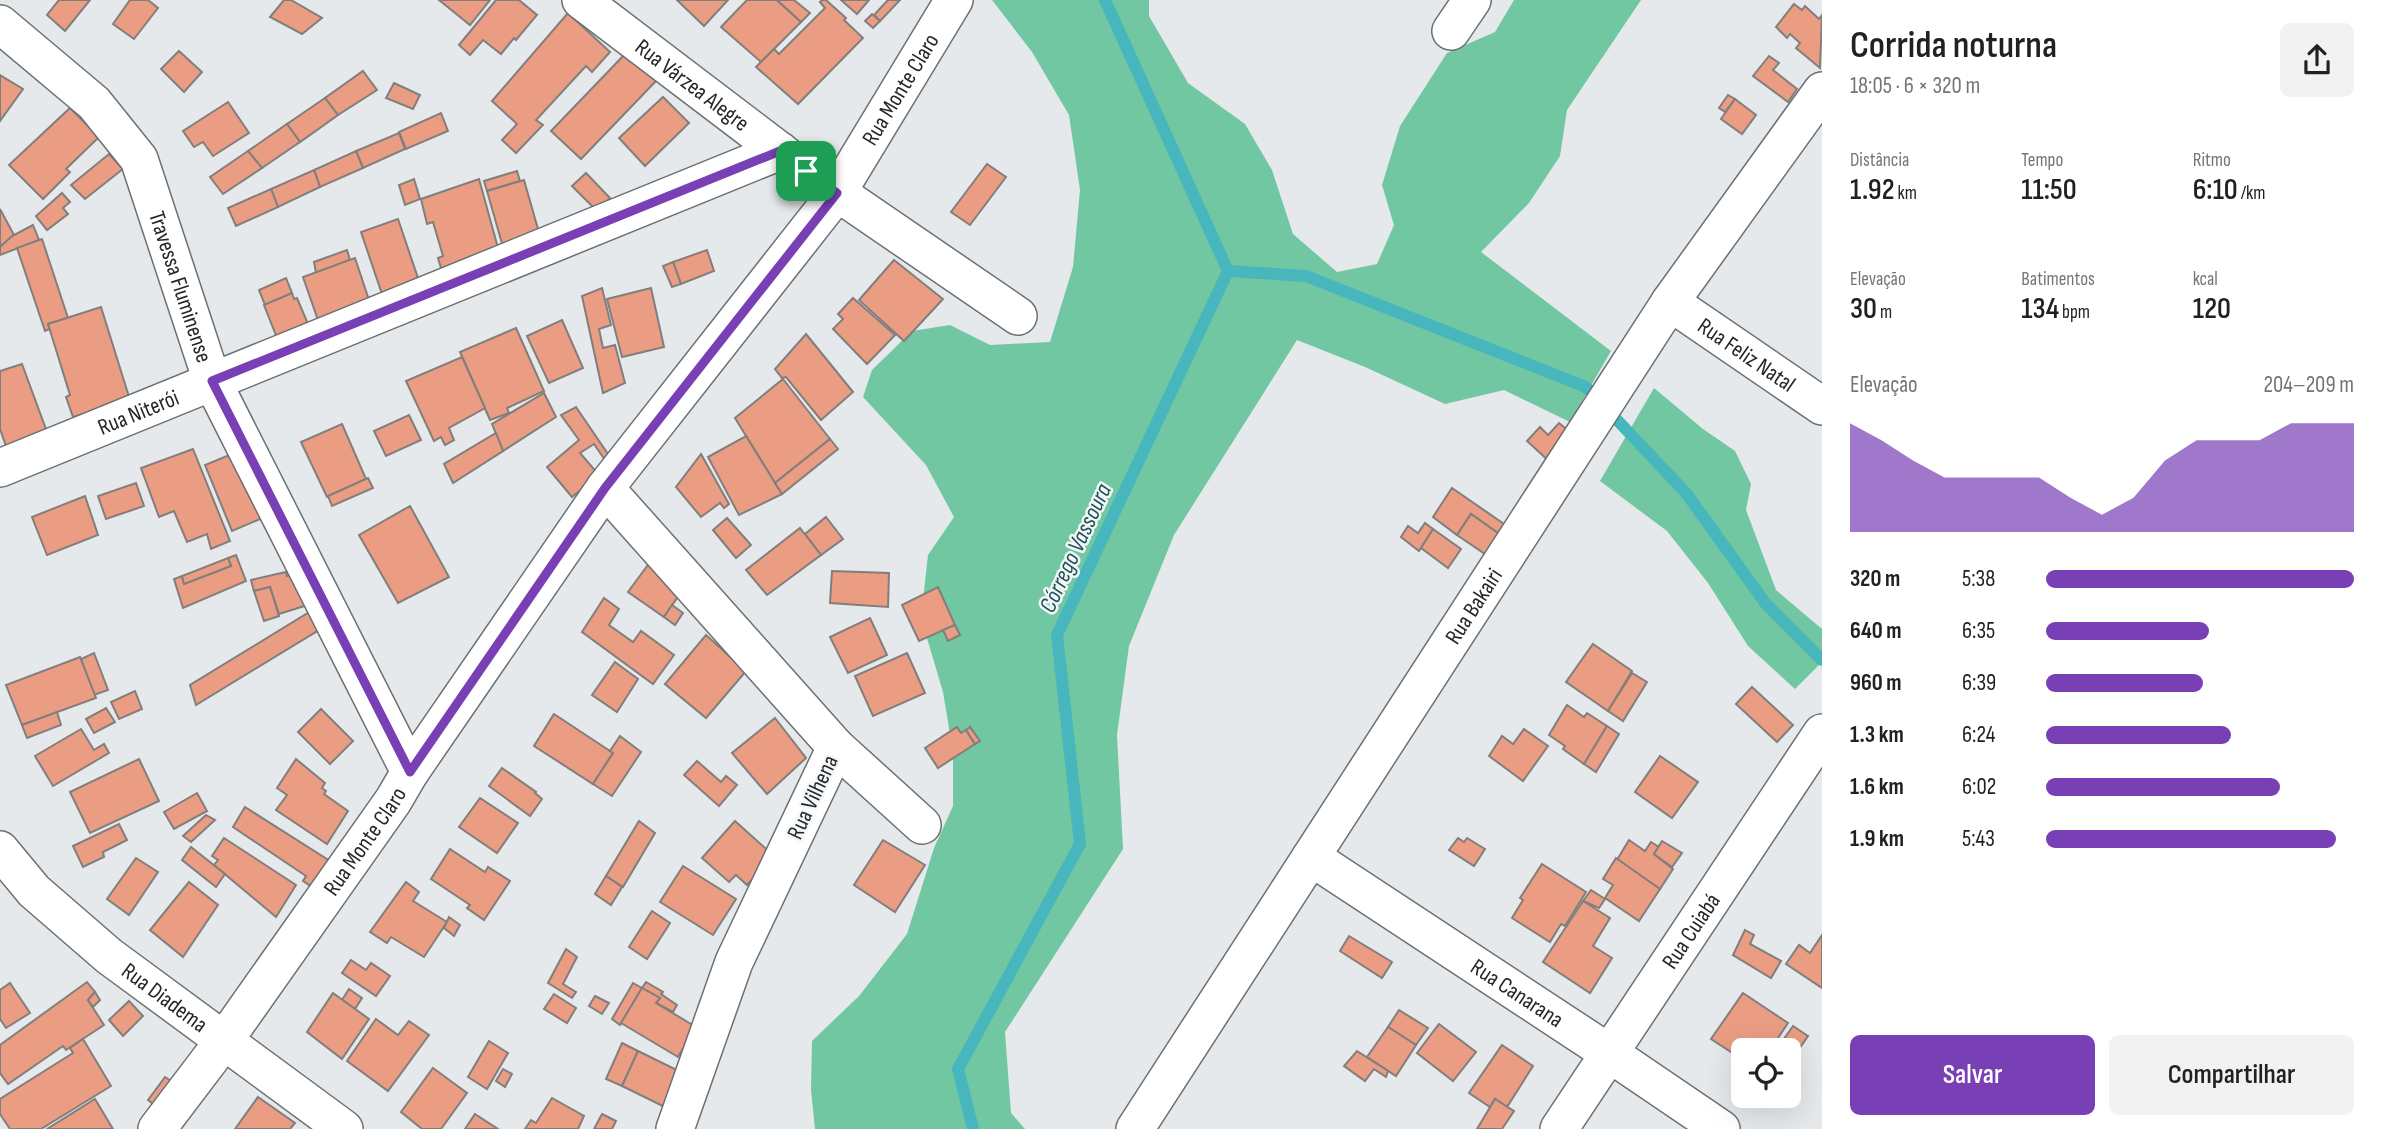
<!DOCTYPE html>
<html lang="pt">
<head>
<meta charset="utf-8">
<style>
  body { margin:0; font-family:"Sofia Sans Condensed",sans-serif; background:#f2f2f2; color:#202124; height:100vh; display:flex; flex-direction:column; font-size:26px; white-space:nowrap }
  * { box-sizing:border-box; margin:0 }
  p { font-size:23px; color:#757577 }
  .icon { flex:none; width:38px; height:38px; fill:none; stroke:currentColor; stroke-width:2; stroke-linecap:round; stroke-linejoin:round }
  .map { position:relative; flex:1; overflow:hidden }
  .drawer { display:flex; flex-direction:column; background:#fff; width:560px }
  .drawer>* { flex:none }
  .buttons { position:absolute; left:1731px; top:1038px; display:grid; gap:14px }
  .buttons a { display:grid; place-items:center; width:70px; height:70px; border-radius:10px; background:#fff; box-shadow:0 7px 28px #0002; font-size:35px }
  .pin { position:absolute; display:grid; place-items:center; width:60px; height:60px; color:#fff; margin:-30px; border-radius:14px; box-shadow:0 4px 10px #0006 }
  .round { display:grid; place-items:center; flex:none; width:74px; height:74px; border-radius:10px; background:#f2f2f2 }
  .summary { display:flex; align-items:center; justify-content:space-between; height:119px; padding:0 28px }
  h1 { font-size:38px; font-weight:600; line-height:52px }
  .figures { display:grid; grid-template-columns:repeat(3,1fr); gap:10px; height:119px; padding:7px 28px }
  .figures div { display:grid; align-content:center }
  .figures b { font-size:30px; font-weight:600 }
  .figures small { font-size:19px; font-weight:400 }
  .figures p { font-size:19px }
  .chart { height:196px; padding:14px 28px }
  .chart p { display:flex; justify-content:space-between }
  .chart svg { width:100%; height:126px; margin-top:7px; fill:#7940b6; opacity:.7 }
  .cta { display:flex; gap:14px; margin-top:auto; padding:14px 28px }
  .cta a { flex:1; height:80px; border-radius:10px; background:#7940b6; color:#fff; font-size:28px; font-weight:600; line-height:80px; text-align:center }
  .cta a+a { background:#f2f2f2; color:#202124 }
  ul { padding:0 28px; list-style:none; font-size:23px }
  li { display:grid; grid-template-columns:112px 84px 1fr; align-items:center; height:52px }
  li i { height:18px; border-radius:9px; background:#7940b6 }
  main { display:flex; flex:1; min-height:0 }
  .map>svg:first-child { display:block }
</style>
</head>
<body>
<main>
<div class="map">
<svg width="1822" height="1129" viewBox="0 0 1822 1129">
  <rect width="100%" height="100%" fill="#e6e9ec"/>
  <g fill="#71c7a1">
    <polygon points="992,0 1149,0 1149,16 1188,83 1245,124 1272,170 1293,234 1337,272 1377,264 1394,225 1382,185 1400,126 1447,53 1495,32 1514,0 1641,0 1567,110 1560,156 1529,203 1481,252 1611,351 1570,422 1504,390 1445,404 1365,367 1297,340 1174,535 1129,646 1117,735 1123,849 1005,1032 1011,1113 1025,1129 815,1129 811,1090 812,1041 859,996 907,934 934,848 953,806 953,752 943,692 921,618 928,555 954,517 926,465 863,397 872,370 912,331 950,325 990,345 1050,342 1073,267 1080,190 1069,115 1032,52"/>
    <polygon points="1654,388 1703,429 1735,451 1751,484 1746,510 1776,590 1822,629 1822,662 1795,689 1748,646 1708,583 1667,531 1600,481"/>
  </g>
  <g fill="none" stroke-linecap="round" stroke-linejoin="round">
    <g stroke="#47b7bd" stroke-width="12">
      <polyline points="1228,271 1306,276 1586,387 1686,493 1766,604 1822,660"/>
      <polyline points="973,1129 958,1069 1080,844 1057,635 1228,271 1105,0"/>
    </g>
  </g>
  <g fill="#ea9d83" stroke="#827e7c" stroke-width="2">
    <polygon points="59,0 90,0 65,31 47,15"/>
    <polygon points="130,0 148,0 158,8 134,39 113,24"/>
    <polygon points="284,0 291,0 322,18 302,34 270,17"/>
    <polygon points="439,0 490,0 470,25"/>
    <polygon points="496,0 519,0 537,15 516,40 514,38 501,54 483,40 470,55 459,45"/>
    <polygon points="677,0 728,0 704,26"/>
    <polygon points="747,0 777,0 801,22 761,62 721,27"/>
    <polygon points="777,0 794,0 810,13 801,22"/>
    <polygon points="822,0 826,0 846,18 844,20 863,38 798,104 756,67 774,49 779,54 825,8 820,2"/>
    <polygon points="841,0 869,0 857,14"/>
    <polygon points="888,0 900,0 880,21 874,15"/>
    <polygon points="1794,4 1802,10 1805,6 1819,19 1822,15 1820,68 1796,48 1800,43 1790,34 1787,38 1776,27"/>
    <polygon points="568,13 610,52 592,72 586,66 536,120 543,125 516,153 502,140 517,124 492,101"/>
    <polygon points="872,14 880,21 873,28 865,21"/>
    <polygon points="179,51 202,72 184,92 161,69"/>
    <polygon points="626,53 656,81 581,159 551,131"/>
    <polygon points="1769,56 1779,63 1773,70 1797,89 1788,102 1753,76"/>
    <polygon points="363,71 377,90 338,115 325,98"/>
    <polygon points="0,75 23,89 0,121"/>
    <polygon points="394,83 420,95 413,109 386,98"/>
    <polygon points="1728,95 1735,99 1725,112 1719,108"/>
    <polygon points="663,97 689,123 645,166 619,138"/>
    <polygon points="325,98 338,115 300,142 287,124"/>
    <polygon points="1735,99 1756,115 1742,134 1721,119"/>
    <polygon points="228,102 249,133 213,156 203,142 194,147 183,131"/>
    <polygon points="70,108 99,137 66,169 70,172 43,199 9,165"/>
    <polygon points="441,113 448,131 406,149 399,132"/>
    <polygon points="287,124 300,142 262,168 248,151"/>
    <polygon points="399,133 405,149 363,168 356,151"/>
    <polygon points="248,151 262,168 223,194 210,177"/>
    <polygon points="356,151 363,168 320,187 314,170"/>
    <polygon points="109,154 123,169 85,199 71,185"/>
    <polygon points="987,164 1006,177 970,225 951,212"/>
    <polygon points="314,170 320,187 278,207 271,189"/>
    <polygon points="517,171 520,181 487,191 484,181"/>
    <polygon points="586,173 610,198 597,211 572,186"/>
    <polygon points="414,179 420,199 405,205 399,185"/>
    <polygon points="479,179 501,259 444,278 438,258 443,256 433,222 427,224 421,199"/>
    <polygon points="524,180 540,236 503,247 487,191"/>
    <polygon points="271,189 278,207 236,226 228,208"/>
    <polygon points="62,193 70,202 63,208 68,214 47,230 36,216"/>
    <polygon points="0,209 14,235 0,247"/>
    <polygon points="398,219 420,284 383,297 361,232"/>
    <polygon points="33,225 39,240 0,255 0,247 12,236"/>
    <polygon points="42,239 68,318 48,324 50,329 45,331 17,248"/>
    <polygon points="347,250 350,260 316,273 314,262"/>
    <polygon points="707,250 714,271 681,284 673,262"/>
    <polygon points="355,258 371,306 319,323 303,277"/>
    <polygon points="894,260 943,299 904,341 859,300"/>
    <polygon points="673,262 681,284 672,287 663,266"/>
    <polygon points="286,278 292,293 265,305 259,290"/>
    <polygon points="602,288 611,325 599,329 603,348 615,345 625,383 603,393 582,296"/>
    <polygon points="651,288 664,347 622,357 607,299"/>
    <polygon points="292,293 294,299 297,298 308,324 277,338 264,305"/>
    <polygon points="853,298 895,335 867,364 833,329 843,319 838,314"/>
    <polygon points="101,307 130,400 73,417 66,397 70,395 48,324"/>
    <polygon points="562,320 583,368 549,383 527,336"/>
    <polygon points="516,328 544,391 507,408 509,413 490,420 460,352"/>
    <polygon points="806,334 853,392 821,420 786,377 782,378 775,369"/>
    <polygon points="462,357 485,408 449,428 454,440 445,445 441,437 434,441 406,381"/>
    <polygon points="22,364 47,432 6,446 0,429 0,371"/>
    <polygon points="783,379 830,439 775,483 735,418"/>
    <polygon points="544,393 556,417 503,451 492,424"/>
    <polygon points="576,407 612,460 607,463 594,444 580,453 599,475 572,497 547,467 579,440 561,415"/>
    <polygon points="409,415 421,440 386,456 374,431"/>
    <polygon points="1559,423 1575,436 1551,463 1527,441 1540,427 1548,435"/>
    <polygon points="342,424 366,479 327,497 301,442"/>
    <polygon points="496,433 503,451 453,483 444,464"/>
    <polygon points="746,436 782,494 739,515 708,457"/>
    <polygon points="830,439 838,449 782,494 775,483"/>
    <polygon points="193,449 230,541 211,549 207,534 187,542 174,511 159,517 141,468"/>
    <polygon points="239,451 267,516 232,531 205,465"/>
    <polygon points="701,454 729,504 724,508 720,503 701,517 676,487"/>
    <polygon points="368,478 373,488 332,506 328,496"/>
    <polygon points="136,483 144,506 106,519 98,496"/>
    <polygon points="1452,488 1507,526 1502,536 1471,514 1457,535 1433,517"/>
    <polygon points="85,496 98,535 47,555 32,517"/>
    <polygon points="410,506 449,577 398,603 359,535"/>
    <polygon points="1471,514 1502,536 1488,556 1457,535"/>
    <polygon points="826,517 843,539 821,555 805,534"/>
    <polygon points="727,518 751,545 736,558 713,530"/>
    <polygon points="1425,523 1433,529 1419,551 1401,537 1408,526 1418,533"/>
    <polygon points="800,528 821,555 767,595 746,570"/>
    <polygon points="1433,529 1461,549 1448,568 1421,548"/>
    <polygon points="236,555 246,581 183,608 174,579 182,576 184,584 231,566 228,558"/>
    <polygon points="228,558 231,566 184,584 182,576"/>
    <polygon points="653,558 688,582 664,617 628,592"/>
    <polygon points="304,571 314,603 279,614 270,587 254,591 251,580 286,572 287,576"/>
    <polygon points="832,571 889,573 888,607 830,603"/>
    <polygon points="270,587 279,616 264,621 254,591"/>
    <polygon points="938,587 955,625 919,641 902,605"/>
    <polygon points="604,598 619,609 609,625 633,642 641,631 674,655 653,684 582,632"/>
    <polygon points="672,605 683,613 675,625 664,617"/>
    <polygon points="311,611 319,630 196,705 190,685"/>
    <polygon points="870,618 887,655 848,673 830,637"/>
    <polygon points="955,625 960,635 948,641 943,630"/>
    <polygon points="706,635 746,671 706,718 665,684"/>
    <polygon points="1593,644 1632,671 1608,711 1566,682"/>
    <polygon points="94,653 108,690 94,695 81,659"/>
    <polygon points="907,653 925,693 873,716 855,676"/>
    <polygon points="80,657 96,698 22,725 6,685"/>
    <polygon points="615,662 638,679 617,712 592,695"/>
    <polygon points="1632,673 1647,682 1623,721 1608,711"/>
    <polygon points="1752,687 1793,725 1777,742 1736,704"/>
    <polygon points="135,691 142,709 119,719 111,702"/>
    <polygon points="1567,705 1584,717 1587,713 1607,726 1584,764 1563,749 1565,746 1549,735"/>
    <polygon points="106,708 115,722 94,733 86,719"/>
    <polygon points="321,709 353,741 330,764 298,732"/>
    <polygon points="57,712 61,725 27,738 22,725"/>
    <polygon points="554,714 613,753 593,784 534,746"/>
    <polygon points="775,718 806,758 767,794 732,753"/>
    <polygon points="1607,726 1619,734 1596,772 1584,764"/>
    <polygon points="957,727 961,733 966,730 975,744 938,768 925,748"/>
    <polygon points="970,727 980,741 975,744 966,730"/>
    <polygon points="81,729 94,750 104,744 109,753 53,786 35,756"/>
    <polygon points="1524,729 1548,746 1523,781 1489,756 1502,736 1513,744"/>
    <polygon points="620,736 641,752 612,796 593,784 613,753 610,751"/>
    <polygon points="1660,756 1698,782 1672,818 1635,792"/>
    <polygon points="139,759 159,801 90,833 70,792"/>
    <polygon points="296,759 325,783 322,788 326,791 324,794 348,811 327,844 276,810 287,795 277,788"/>
    <polygon points="697,761 721,782 726,776 737,785 719,806 684,775"/>
    <polygon points="502,768 536,792 535,793 542,799 530,816 489,786"/>
    <polygon points="197,793 207,811 174,829 164,812"/>
    <polygon points="480,798 518,823 497,853 459,827"/>
    <polygon points="245,807 330,861 312,887 303,881 306,876 233,827"/>
    <polygon points="206,815 215,820 191,842 183,836"/>
    <polygon points="639,821 655,833 623,887 606,876"/>
    <polygon points="735,821 774,856 747,885 736,875 729,882 702,858"/>
    <polygon points="119,824 127,840 103,852 104,857 83,867 73,846"/>
    <polygon points="224,838 296,885 276,917 214,865 218,860 212,856"/>
    <polygon points="1458,838 1464,842 1467,838 1485,849 1474,866 1449,850"/>
    <polygon points="883,840 925,865 895,912 854,885"/>
    <polygon points="1629,840 1645,851 1651,842 1659,847 1654,854 1673,869 1660,889 1617,860"/>
    <polygon points="1662,841 1682,853 1672,867 1654,854"/>
    <polygon points="191,847 225,874 216,887 182,860"/>
    <polygon points="450,849 485,872 488,867 510,881 484,920 467,908 470,905 431,879"/>
    <polygon points="136,858 158,872 129,915 107,899"/>
    <polygon points="1616,858 1660,889 1639,921 1605,898 1613,885 1603,879"/>
    <polygon points="1542,864 1586,892 1565,926 1561,924 1550,942 1512,918 1523,900 1520,898"/>
    <polygon points="683,866 736,899 713,935 660,902"/>
    <polygon points="606,876 622,887 611,905 595,894"/>
    <polygon points="189,882 218,905 183,957 150,930"/>
    <polygon points="406,882 419,892 413,901 447,922 424,957 391,937 387,943 370,932"/>
    <polygon points="1591,890 1605,899 1599,908 1583,901"/>
    <polygon points="1583,901 1610,918 1593,946 1612,958 1590,993 1543,962"/>
    <polygon points="652,911 670,923 647,959 629,947"/>
    <polygon points="449,917 460,925 454,936 444,928"/>
    <polygon points="1745,930 1754,935 1750,944 1781,961 1771,978 1733,955"/>
    <polygon points="1822,935 1822,988 1786,964 1799,945 1810,953"/>
    <polygon points="1349,936 1392,962 1382,978 1340,951"/>
    <polygon points="566,949 577,957 563,984 576,992 572,998 548,983"/>
    <polygon points="351,960 366,970 371,963 390,976 376,996 342,973"/>
    <polygon points="87,982 95,992 88,1000 104,1025 66,1050 63,1046 8,1084 0,1073 0,1045"/>
    <polygon points="646,982 663,992 661,994 677,1005 673,1012 656,1003 660,998 642,988"/>
    <polygon points="10,983 30,1013 6,1028 0,1019 0,990"/>
    <polygon points="633,983 642,988 620,1025 612,1019"/>
    <polygon points="642,988 660,998 656,1003 696,1027 678,1057 621,1023"/>
    <polygon points="349,989 362,998 355,1009 342,1000"/>
    <polygon points="95,992 100,1000 93,1007 88,1000"/>
    <polygon points="333,993 369,1019 342,1059 307,1032"/>
    <polygon points="1743,993 1788,1023 1770,1050 1743,1050 1743,1060 1711,1039"/>
    <polygon points="554,994 576,1008 567,1023 544,1009"/>
    <polygon points="595,996 609,1003 602,1014 589,1006"/>
    <polygon points="129,1001 143,1016 123,1036 109,1020"/>
    <polygon points="1399,1010 1428,1028 1416,1045 1388,1027"/>
    <polygon points="376,1019 398,1035 409,1021 429,1035 388,1091 347,1061"/>
    <polygon points="1439,1024 1476,1052 1453,1081 1417,1053"/>
    <polygon points="1793,1026 1808,1036 1795,1055 1799,1058 1788,1074 1788,1050 1776,1050"/>
    <polygon points="1388,1027 1416,1045 1396,1076 1367,1057"/>
    <polygon points="83,1039 111,1086 41,1129 10,1129 0,1114 0,1099 73,1053 70,1048"/>
    <polygon points="489,1041 508,1053 487,1089 468,1077"/>
    <polygon points="622,1043 638,1051 622,1086 606,1079"/>
    <polygon points="1502,1045 1533,1066 1507,1107 1495,1099 1490,1107 1469,1093"/>
    <polygon points="638,1051 685,1074 673,1111 622,1086"/>
    <polygon points="1357,1051 1388,1071 1386,1077 1374,1069 1365,1081 1344,1066"/>
    <polygon points="433,1068 467,1093 441,1129 422,1129 401,1112"/>
    <polygon points="503,1069 512,1074 505,1087 496,1081"/>
    <polygon points="165,1077 174,1083 156,1106 148,1100"/>
    <polygon points="258,1097 295,1123 290,1129 235,1129"/>
    <polygon points="552,1098 584,1116 578,1129 525,1129 531,1120 536,1123"/>
    <polygon points="95,1099 113,1129 47,1129"/>
    <polygon points="1495,1099 1514,1111 1502,1129 1477,1129"/>
    <polygon points="475,1114 498,1129 465,1129"/>
    <polygon points="602,1114 616,1121 612,1129 594,1129"/>
  </g>
  <g fill="none" stroke-linecap="round" stroke-linejoin="round">
    <g stroke="#6d7072" stroke-width="40">
      <g id="street">
        <path id="s1" d="M581,0l225,171 212,145"/>
        <path id="s2" d="M0,24l94,79 45,56 73,222 198,391"/>
        <polyline points="1451,31 1472,0"/>
        <path id="s3" d="M1670,302l152,104"/>
        <path id="s4" d="M0,468l780,-317"/>
        <polyline points="605,488 836,747 734,962 675,1129"/>
        <polyline points="836,747 922,825"/>
        <path id="s5" d="M0,850l34,41 75,65 235,173"/>
        <path id="s6" d="M1311,857l298,196 112,76"/>
        <path id="s7" d="M157,1129l66,-87 170,-241 17,-29 195,-284 232,-295 117,-193"/>
        <path id="s8" d="M1135,1129l535,-827 152,-211"/>
        <path id="s9" d="M1559,1129l263,-396"/>
      </g>
    </g>
    <use href="#street" stroke="#fff" stroke-width="37"/>
  </g>
  <g fill="none" stroke-linecap="round" stroke-linejoin="round">
    <g stroke="#fff" stroke-width="14">
      <polygon id="route" points="780,151 837,193 605,488 410,772 212,381"/>
    </g>
    <use href="#route" stroke="#7940b6" stroke-width="9"/>
  </g>
  <g text-anchor="middle" stroke-width="5" stroke-linejoin="round" paint-order="stroke">
    <g font-size="23" fill="#262728" stroke="#f3f7f9">
      <text dy="8" stroke="none"><textPath href="#s1" startOffset="140">Rua Várzea Alegre</textPath></text>
      <text dy="8" stroke="none"><textPath href="#s7" startOffset="1279">Rua Monte Claro</textPath></text>
      <text dy="8" stroke="none"><textPath href="#s2" startOffset="329">Travessa Fluminense</textPath></text>
      <text dy="8" stroke="none"><textPath href="#s3" startOffset="93">Rua Feliz Natal</textPath></text>
      <text dy="8" stroke="none"><textPath href="#s4" startOffset="149">Rua Niterói</textPath></text>
      <text dy="8" stroke="none"><textPath href="#s8" startOffset="623">Rua Bakairi</textPath></text>
      <text transform="translate(812 797) rotate(-65)" y="8">Rua Vilhena</text>
      <text dy="8" stroke="none"><textPath href="#s7" startOffset="355">Rua Monte Claro</textPath></text>
      <text dy="8" stroke="none"><textPath href="#s9" startOffset="238">Rua Cuiabá</textPath></text>
      <text dy="8" stroke="none"><textPath href="#s6" startOffset="247">Rua Canarana</textPath></text>
      <text dy="8" stroke="none"><textPath href="#s5" startOffset="222">Rua Diadema</textPath></text>
    </g>
    <g font-size="24" font-style="italic" fill="#225355" stroke="#f3f7f9">
      <text transform="translate(1075 548) rotate(-65)" y="8">Córrego Vassoura</text>
    </g>
  </g>
</svg>
<div class="buttons">
<a><svg class="icon" aria-label="locate" viewBox="0 0 24 24"><circle cx="12" cy="12" r="6"/><path d="M12 2v4M12 18v4M2 12h4M18 12h4"/></svg></a>
</div>
<div class="pin" style="left:806px;top:171px;background:#1e9e55"><svg class="icon" aria-label="arrive" viewBox="0 0 24 24"><path d="M6 21V4h12l-3 4 3 4H6"/></svg></div>
</div>
<section class="drawer">
<div class="summary"><div><h1>Corrida noturna</h1><p>18:05 · 6 × 320 m</p></div><a class="round"><svg class="icon" aria-label="share" viewBox="0 0 24 24"><path d="M12 15V3M7 8l5-5 5 5M5 13v7h14v-7"/></svg></a></div>
<div class="figures">
<div><p>Distância</p><b>1.92<small> km</small></b></div>
<div><p>Tempo</p><b>11:50</b></div>
<div><p>Ritmo</p><b>6:10<small> /km</small></b></div>
</div>
<div class="figures">
<div><p>Elevação</p><b>30<small> m</small></b></div>
<div><p>Batimentos</p><b>134<small> bpm</small></b></div>
<div><p>kcal</p><b>120</b></div>
</div>
<div class="chart"><p><span>Elevação</span>204–209 m</p>
<svg viewBox="0 0 160 44" preserveAspectRatio="none"><path d="M0 44V6L10 12L20 19L30 25L40 25L50 25L60 25L70 32L80 38L90 32L100 19L110 12L120 12L130 12L140 6L150 6L160 6V44z"/></svg>
</div>
<ul>
<li><b>320 m</b>5:38<i style="width:100%"></i></li>
<li><b>640 m</b>6:35<i style="width:53%"></i></li>
<li><b>960 m</b>6:39<i style="width:51%"></i></li>
<li><b>1.3 km</b>6:24<i style="width:60%"></i></li>
<li><b>1.6 km</b>6:02<i style="width:76%"></i></li>
<li><b>1.9 km</b>5:43<i style="width:94%"></i></li>
</ul>
<div class="cta"><a>Salvar</a><a>Compartilhar</a></div>
</section>
</main>
</body>
</html>
